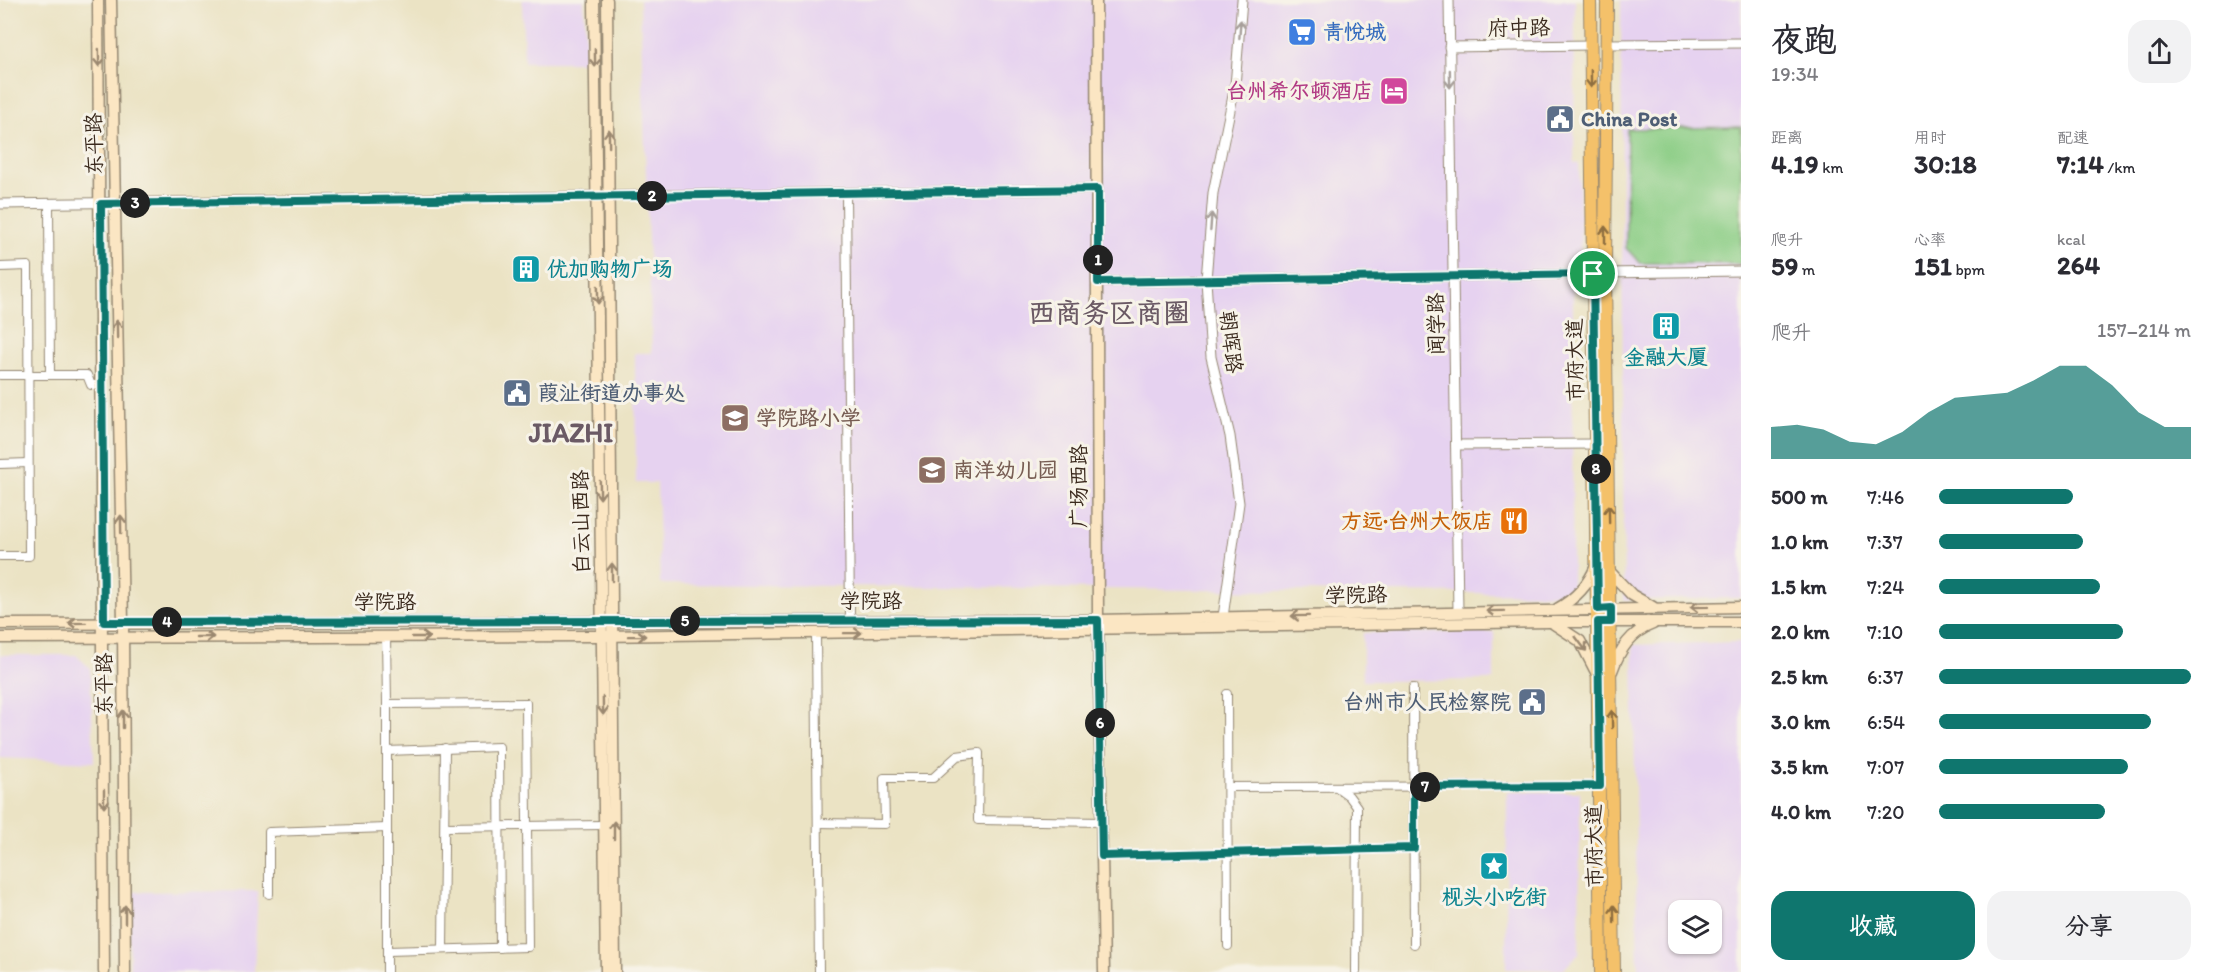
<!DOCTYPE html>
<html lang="zh">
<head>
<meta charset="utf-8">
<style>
  body { margin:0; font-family:Itim,"LXGW WenKai TC",sans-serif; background:#f2f2f3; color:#2b2b33; height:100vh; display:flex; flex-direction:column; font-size:22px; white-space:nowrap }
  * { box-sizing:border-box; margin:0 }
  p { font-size:20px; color:#7c7c81 }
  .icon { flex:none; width:33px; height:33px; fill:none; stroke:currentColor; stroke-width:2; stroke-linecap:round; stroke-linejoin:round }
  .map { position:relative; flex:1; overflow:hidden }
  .drawer { display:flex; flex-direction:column; background:#fff; width:480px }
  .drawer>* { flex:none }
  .buttons { position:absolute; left:1668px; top:900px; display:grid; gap:12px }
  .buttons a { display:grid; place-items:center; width:54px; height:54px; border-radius:12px; background:#fff; box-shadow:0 2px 4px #0004; font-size:30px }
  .pin { position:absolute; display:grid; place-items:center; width:51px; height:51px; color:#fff; margin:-26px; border:3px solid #fff; border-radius:50%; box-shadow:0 2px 6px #0007 }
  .km { position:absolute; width:30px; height:30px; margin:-15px; border-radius:50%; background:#222; color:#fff; font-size:16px; line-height:30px; text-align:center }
  .round { display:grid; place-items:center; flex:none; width:63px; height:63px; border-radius:18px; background:#f2f2f3 }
  .overview { display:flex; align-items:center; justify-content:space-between; height:102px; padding:0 30px }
  h1 { font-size:33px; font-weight:700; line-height:45px }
  .stats { display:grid; grid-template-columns:repeat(3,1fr); gap:9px; height:102px; padding:6px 30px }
  .stats div { display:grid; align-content:center }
  .stats b { font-size:26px; font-weight:700 }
  .stats small { font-size:16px; font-weight:400 }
  .stats p { font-size:16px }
  .chart { height:168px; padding:12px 30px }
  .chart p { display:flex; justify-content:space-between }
  .chart svg { width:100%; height:108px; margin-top:6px; fill:#0f766e; opacity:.7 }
  .action { display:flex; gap:12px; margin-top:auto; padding:12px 30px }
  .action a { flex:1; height:69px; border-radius:18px; background:#0f766e; color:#fff; font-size:24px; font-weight:700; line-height:69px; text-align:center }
  .action a+a { background:#f2f2f3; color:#2b2b33 }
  ul { padding:0 30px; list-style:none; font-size:20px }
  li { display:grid; grid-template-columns:96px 72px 1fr; align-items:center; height:45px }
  li i { height:15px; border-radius:8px; background:#0f766e }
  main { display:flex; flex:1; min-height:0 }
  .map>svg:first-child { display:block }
</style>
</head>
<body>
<main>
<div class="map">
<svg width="1741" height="972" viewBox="0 0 1741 972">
  <rect width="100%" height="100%" fill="#f7f3e8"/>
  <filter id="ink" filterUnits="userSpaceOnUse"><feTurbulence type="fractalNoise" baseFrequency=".0167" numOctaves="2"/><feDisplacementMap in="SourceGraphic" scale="12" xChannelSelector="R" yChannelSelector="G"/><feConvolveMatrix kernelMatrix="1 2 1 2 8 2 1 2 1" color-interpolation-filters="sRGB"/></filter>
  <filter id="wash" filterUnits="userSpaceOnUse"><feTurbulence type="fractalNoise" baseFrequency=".008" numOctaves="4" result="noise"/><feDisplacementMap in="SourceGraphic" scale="24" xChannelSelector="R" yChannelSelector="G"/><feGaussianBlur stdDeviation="1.35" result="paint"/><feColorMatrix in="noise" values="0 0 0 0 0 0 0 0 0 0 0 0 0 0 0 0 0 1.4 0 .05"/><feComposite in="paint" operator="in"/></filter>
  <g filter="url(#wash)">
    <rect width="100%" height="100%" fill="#ebe3c4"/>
    <g fill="#e6d2f0" fill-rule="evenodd">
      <polygon points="522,0 584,0 586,62 524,62"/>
      <polygon points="640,0 1575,0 1574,163 1579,163 1581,268 1573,268 1572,594 660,584 657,483 636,483 635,353 652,353"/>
      <polygon points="1621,0 1741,0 1741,598 1624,600"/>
      <polygon points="1494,632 1494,680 1363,681 1363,633"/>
      <path d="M1741,642v330h-103l-5,-327zM1678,910h34v34h-34z"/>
      <polygon points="0,655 76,655 90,668 94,762 0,758"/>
      <polygon points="1507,792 1580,792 1579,953 1563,970 1506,969"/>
      <polygon points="258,891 254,972 130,972 129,892"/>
    </g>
    <polygon fill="#8bcd85" stroke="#637c52" stroke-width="1.5" points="1741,127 1741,264 1640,263 1626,248 1627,129"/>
  </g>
  <g filter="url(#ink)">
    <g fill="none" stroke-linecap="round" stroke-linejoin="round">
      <g stroke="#938671" stroke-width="10">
        <g id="minor">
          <polyline points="846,193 850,620"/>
          <polyline points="49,203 50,375"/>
          <polyline points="0,267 28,266 29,556 0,556"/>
          <polyline points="0,375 87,375 91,385 101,385"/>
          <polyline points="0,464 28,463"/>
          <polyline points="816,633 819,972"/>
          <polyline points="386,637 387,704 526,703 528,947 388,951"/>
          <polyline points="1413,688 1414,944"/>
          <polyline points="1227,694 1228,946"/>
          <polyline points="387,704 387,972"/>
          <polyline points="387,751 499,747 500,948"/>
          <polyline points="1229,787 1600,786"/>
          <polyline points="1338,788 1349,796 1357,807 1356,972"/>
          <polyline points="818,823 885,824 884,778 933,778 957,756 979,753 978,820 1102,822"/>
          <polyline points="446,827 605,825"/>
          <polyline points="1102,856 1414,848"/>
          <polyline points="269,894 269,832 387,828"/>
          <polyline points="443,949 445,748"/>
        </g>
      </g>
      <g stroke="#938671" stroke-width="11">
        <g id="tertiary">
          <polyline points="1449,0 1458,612"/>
          <polyline points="1606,44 1741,43"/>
          <polyline points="1449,47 1590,45"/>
          <polyline points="0,204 1098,189"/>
          <polyline points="1605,273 1741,271"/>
          <polyline points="1098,282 1593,274"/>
          <polyline points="1456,445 1596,444"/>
          <polyline points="1223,617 1239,503 1230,436 1211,357 1206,280 1213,193 1235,86 1242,0"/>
        </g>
      </g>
      <g stroke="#938671" stroke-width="13">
        <g id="secondary">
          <polyline points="98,0 104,972"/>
          <polyline points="111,0 123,622 125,972"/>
          <polyline points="594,0 606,972"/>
          <polyline points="607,0 615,972"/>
          <polyline points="1096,0 1098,620 1104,972"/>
          <polyline points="1610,572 1632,595 1653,607"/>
          <path d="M1557,609c18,-10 31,-23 39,-43"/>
          <polyline points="0,624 1098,620 1741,607"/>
          <polyline points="1554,624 1580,641 1597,674"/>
          <polyline points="0,638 602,636 1549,622 1741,622"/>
          <path d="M1612,671c8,-22 19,-39 41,-47"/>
        </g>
      </g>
      <g stroke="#938671" stroke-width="14">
        <g id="primary">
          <polyline points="1590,0 1601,972"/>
          <polyline points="1607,0 1605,273 1614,972"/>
        </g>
      </g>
      <use href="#minor" stroke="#fff" stroke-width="8"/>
      <use href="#tertiary" stroke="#fff" stroke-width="9"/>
      <use href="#secondary" stroke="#fbe6c3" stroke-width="10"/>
      <use href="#primary" stroke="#f4c16a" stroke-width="12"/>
    </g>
    <defs><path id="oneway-shaft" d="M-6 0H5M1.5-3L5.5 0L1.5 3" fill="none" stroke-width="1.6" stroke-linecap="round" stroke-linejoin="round" transform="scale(1.5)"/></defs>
    <g stroke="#a79f9a">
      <use href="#oneway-shaft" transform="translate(1240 29) rotate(-86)"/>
      <use href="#oneway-shaft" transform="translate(1450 79) rotate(89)"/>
      <use href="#oneway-shaft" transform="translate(1211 222) rotate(-86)"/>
    </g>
    <g stroke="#9b8870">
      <use href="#oneway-shaft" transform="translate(99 58) rotate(89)"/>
      <use href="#oneway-shaft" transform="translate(595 58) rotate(89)"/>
      <use href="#oneway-shaft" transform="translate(609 138) rotate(-91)"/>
      <use href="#oneway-shaft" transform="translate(598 295) rotate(89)"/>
      <use href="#oneway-shaft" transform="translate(117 329) rotate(-91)"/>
      <use href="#oneway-shaft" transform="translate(600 490) rotate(89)"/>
      <use href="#oneway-shaft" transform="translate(121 524) rotate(-91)"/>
      <use href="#oneway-shaft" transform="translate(612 572) rotate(-90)"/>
      <use href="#oneway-shaft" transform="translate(1699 607) rotate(179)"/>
      <use href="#oneway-shaft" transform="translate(1495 611) rotate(179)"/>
      <use href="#oneway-shaft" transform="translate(1300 616) rotate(179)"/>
      <use href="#oneway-shaft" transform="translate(77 623) rotate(179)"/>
      <use href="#oneway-shaft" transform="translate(853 633) rotate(-1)"/>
      <use href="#oneway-shaft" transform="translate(637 636) rotate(-1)"/>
      <use href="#oneway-shaft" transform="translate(205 637)"/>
      <use href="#oneway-shaft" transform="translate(421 637)"/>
      <use href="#oneway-shaft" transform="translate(1581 644) rotate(53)"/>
      <use href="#oneway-shaft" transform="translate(603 706) rotate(89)"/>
      <use href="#oneway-shaft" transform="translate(123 719) rotate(-90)"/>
      <use href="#oneway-shaft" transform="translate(104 799) rotate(90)"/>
      <use href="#oneway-shaft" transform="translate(614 830) rotate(-90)"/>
      <use href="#oneway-shaft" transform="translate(125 914) rotate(-90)"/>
    </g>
    <g stroke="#8e6e40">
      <use href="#oneway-shaft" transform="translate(1591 79) rotate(89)"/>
      <use href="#oneway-shaft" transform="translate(1605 235) rotate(-90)"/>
      <use href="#oneway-shaft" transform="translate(1609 514) rotate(-91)"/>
      <use href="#oneway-shaft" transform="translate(1612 719) rotate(-91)"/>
      <use href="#oneway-shaft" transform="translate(1614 914) rotate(-91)"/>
    </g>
  </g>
  <g fill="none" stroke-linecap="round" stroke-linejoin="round" filter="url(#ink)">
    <g stroke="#fff" stroke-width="12">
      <polygon id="route" points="1098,189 1098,282 1593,274 1598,609 1611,608 1611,622 1598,622 1600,786 1414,787 1414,848 1102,856 1098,620 104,622 101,204"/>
    </g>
    <use href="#route" stroke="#0f766e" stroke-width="8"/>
  </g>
  <defs>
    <g id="supermarket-square" transform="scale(1.5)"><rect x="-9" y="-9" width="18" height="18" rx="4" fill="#3f7fe0" stroke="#f7f3e8"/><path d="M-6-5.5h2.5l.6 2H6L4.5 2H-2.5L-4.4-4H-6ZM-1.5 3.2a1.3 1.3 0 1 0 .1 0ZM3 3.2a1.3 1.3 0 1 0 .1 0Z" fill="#fff"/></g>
    <g id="hotel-square" transform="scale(1.5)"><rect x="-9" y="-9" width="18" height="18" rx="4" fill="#d1479c" stroke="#f7f3e8"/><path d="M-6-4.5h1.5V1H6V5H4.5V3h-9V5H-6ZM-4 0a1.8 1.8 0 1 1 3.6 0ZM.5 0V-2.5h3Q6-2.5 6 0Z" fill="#fff"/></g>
    <g id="civic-square" transform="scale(1.5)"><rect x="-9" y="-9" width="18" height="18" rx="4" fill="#5c6f8a" stroke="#f7f3e8"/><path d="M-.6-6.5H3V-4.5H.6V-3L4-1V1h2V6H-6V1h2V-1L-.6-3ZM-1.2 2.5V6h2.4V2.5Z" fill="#fff"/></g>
    <g id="building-square" transform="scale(1.5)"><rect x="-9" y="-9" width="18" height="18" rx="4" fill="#0f9aa8" stroke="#f7f3e8"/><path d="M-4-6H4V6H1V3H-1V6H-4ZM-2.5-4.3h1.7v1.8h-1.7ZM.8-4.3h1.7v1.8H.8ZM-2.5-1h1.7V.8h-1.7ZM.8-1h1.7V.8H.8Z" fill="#fff"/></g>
    <g id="school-square" transform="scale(1.5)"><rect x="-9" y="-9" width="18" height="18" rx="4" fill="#8d6e63" stroke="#f7f3e8"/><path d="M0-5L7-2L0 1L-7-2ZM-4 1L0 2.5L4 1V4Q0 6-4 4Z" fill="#fff"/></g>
    <g id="restaurant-square" transform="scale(1.5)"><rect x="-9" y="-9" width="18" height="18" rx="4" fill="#e8710a" stroke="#f7f3e8"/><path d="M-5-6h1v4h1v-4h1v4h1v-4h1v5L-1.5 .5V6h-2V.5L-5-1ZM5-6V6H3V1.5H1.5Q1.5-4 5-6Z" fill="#fff"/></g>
    <g id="sight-square" transform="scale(1.5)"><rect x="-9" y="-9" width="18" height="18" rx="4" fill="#0f9aa8" stroke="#f7f3e8"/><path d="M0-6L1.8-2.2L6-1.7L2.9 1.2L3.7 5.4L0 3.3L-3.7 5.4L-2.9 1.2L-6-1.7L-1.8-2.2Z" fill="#fff"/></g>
  </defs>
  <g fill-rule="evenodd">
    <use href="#supermarket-square" x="1302" y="32"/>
    <use href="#hotel-square" x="1394" y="91"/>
    <use href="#civic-square" x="1560" y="119"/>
    <use href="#building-square" x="526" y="269"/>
    <use href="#building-square" x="1666" y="326"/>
    <use href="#civic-square" x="517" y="393"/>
    <use href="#school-square" x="735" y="418"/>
    <use href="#school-square" x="932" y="470"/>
    <use href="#restaurant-square" x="1514" y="521"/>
    <use href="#civic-square" x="1532" y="702"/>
    <use href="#sight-square" x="1494" y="866"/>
  </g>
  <g text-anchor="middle" stroke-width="6" stroke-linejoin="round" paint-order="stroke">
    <g font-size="21" fill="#3b2a1e" stroke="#f7f3e8">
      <text transform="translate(1519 28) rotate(-1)" y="7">府中路</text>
      <text transform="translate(94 144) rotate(-91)" y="7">东平路</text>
      <text transform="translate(1436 324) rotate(-91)" y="7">闻学路</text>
      <text transform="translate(1231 342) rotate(83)" y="7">朝晖路</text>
      <text transform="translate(1575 360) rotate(-91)" y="7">市府大道</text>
      <text transform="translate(1079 486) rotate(-90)" y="7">广场西路</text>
      <text transform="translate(581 522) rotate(-91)" y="7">白云山西路</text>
      <text transform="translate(1356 595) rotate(-1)" y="7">学院路</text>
      <text x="871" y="608">学院路</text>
      <text x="385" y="609">学院路</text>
      <text transform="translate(104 684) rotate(-90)" y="7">东平路</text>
      <text transform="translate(1594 846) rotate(-91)" y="7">市府大道</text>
    </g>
    <g font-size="21" font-weight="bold" fill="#366cbe" stroke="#f7f3e8" text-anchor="start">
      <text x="1323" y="39">青悦城</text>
    </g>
    <g font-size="21" font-weight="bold" fill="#b23c85" stroke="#f7f3e8" text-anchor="end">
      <text x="1373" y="98">台州希尔顿酒店</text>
    </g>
    <g font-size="21" font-weight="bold" fill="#4e5e75" stroke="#f7f3e8" text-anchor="start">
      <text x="1581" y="126">China Post</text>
      <text x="538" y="400">葭沚街道办事处</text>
      <text x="1511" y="709" text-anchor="end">台州市人民检察院</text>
    </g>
    <g font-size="21" font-weight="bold" fill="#0d838f" stroke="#f7f3e8">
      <text x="547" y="276" text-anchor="start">优加购物广场</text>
      <text x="1666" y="364">金融大厦</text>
      <text x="1494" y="904">枧头小吃街</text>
    </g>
    <g font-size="21" font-weight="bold" fill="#785e54" stroke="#f7f3e8" text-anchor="start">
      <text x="756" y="425">学院路小学</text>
      <text x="953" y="477">南洋幼儿园</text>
    </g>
    <g font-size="21" font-weight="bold" fill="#c56008" stroke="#f7f3e8" text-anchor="end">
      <text x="1493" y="528">方远·台州大饭店</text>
    </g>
    <g font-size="27" font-weight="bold" fill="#6b5a65" stroke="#f7f3e8">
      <text x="1109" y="322">西商务区商圈</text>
      <text x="571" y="442">JIAZHI</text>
    </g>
  </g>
</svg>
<div class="buttons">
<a><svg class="icon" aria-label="layers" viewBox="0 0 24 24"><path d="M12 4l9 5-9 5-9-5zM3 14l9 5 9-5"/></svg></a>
</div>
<div class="pin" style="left:1593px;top:274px;background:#1e9e55"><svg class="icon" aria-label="arrive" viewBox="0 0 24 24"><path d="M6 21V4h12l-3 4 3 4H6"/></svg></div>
<b class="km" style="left:1098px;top:260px">1</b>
<b class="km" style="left:652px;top:196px">2</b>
<b class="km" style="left:135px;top:203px">3</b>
<b class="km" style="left:167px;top:622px">4</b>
<b class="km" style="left:685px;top:621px">5</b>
<b class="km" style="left:1100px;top:723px">6</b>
<b class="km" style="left:1425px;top:787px">7</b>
<b class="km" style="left:1596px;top:469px">8</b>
</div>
<section class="drawer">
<div class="overview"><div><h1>夜跑</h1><p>19:34</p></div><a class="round"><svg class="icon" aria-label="share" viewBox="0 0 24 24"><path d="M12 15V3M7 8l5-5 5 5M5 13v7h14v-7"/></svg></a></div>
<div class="stats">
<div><p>距离</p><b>4.19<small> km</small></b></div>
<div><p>用时</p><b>30:18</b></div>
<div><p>配速</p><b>7:14<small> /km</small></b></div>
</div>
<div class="stats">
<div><p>爬升</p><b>59<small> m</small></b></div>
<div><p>心率</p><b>151<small> bpm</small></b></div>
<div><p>kcal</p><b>264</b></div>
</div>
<div class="chart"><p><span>爬升</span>157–214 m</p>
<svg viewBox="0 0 160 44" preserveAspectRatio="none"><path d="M0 44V31L10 30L20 32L30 37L40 38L50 33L60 25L70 19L80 18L90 17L100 12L110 6L120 6L130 14L140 25L150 31L160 31V44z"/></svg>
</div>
<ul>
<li><b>500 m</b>7:46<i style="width:53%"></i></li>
<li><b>1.0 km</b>7:37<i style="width:57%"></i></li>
<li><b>1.5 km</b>7:24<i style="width:64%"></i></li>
<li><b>2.0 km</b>7:10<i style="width:73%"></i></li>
<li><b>2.5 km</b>6:37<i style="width:100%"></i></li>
<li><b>3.0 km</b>6:54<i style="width:84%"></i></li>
<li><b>3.5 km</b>7:07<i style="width:75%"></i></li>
<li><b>4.0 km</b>7:20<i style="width:66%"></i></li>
</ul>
<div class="action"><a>收藏</a><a>分享</a></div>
</section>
</main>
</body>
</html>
